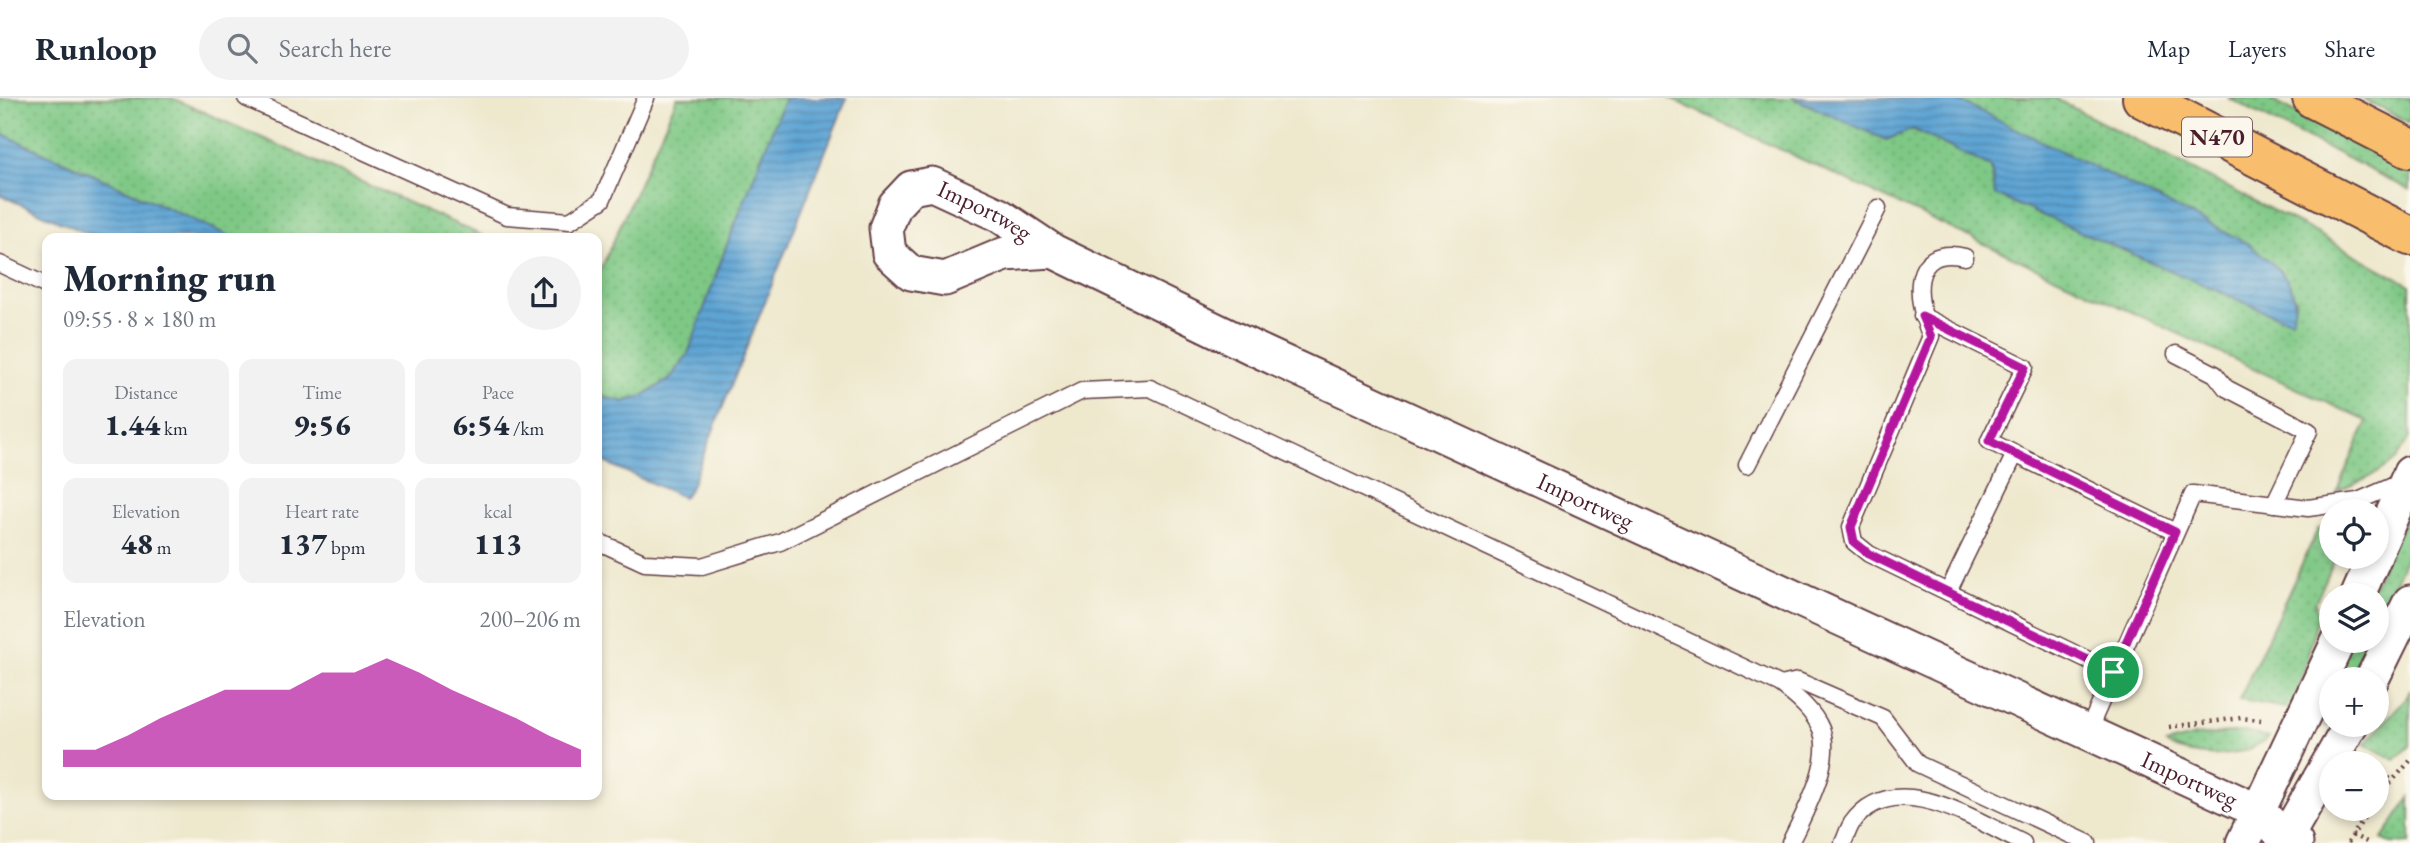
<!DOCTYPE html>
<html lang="en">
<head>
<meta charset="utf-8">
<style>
  body { margin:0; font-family:"EB Garamond",serif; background:#f2f2f3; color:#1f2937; height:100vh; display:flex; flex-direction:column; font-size:26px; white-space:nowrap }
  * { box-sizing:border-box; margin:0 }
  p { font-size:23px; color:#747a83 }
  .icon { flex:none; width:38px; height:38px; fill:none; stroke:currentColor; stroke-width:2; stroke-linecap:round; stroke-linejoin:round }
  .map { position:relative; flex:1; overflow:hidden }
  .panel { position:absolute; left:42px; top:135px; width:560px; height:567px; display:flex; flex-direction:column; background:#fff; border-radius:14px; box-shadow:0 4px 10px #0003 }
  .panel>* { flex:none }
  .fabs { position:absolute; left:2319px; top:401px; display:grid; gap:14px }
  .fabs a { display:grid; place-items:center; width:70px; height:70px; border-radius:50%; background:#fff; box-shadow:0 4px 10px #0003; font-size:35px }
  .pin { position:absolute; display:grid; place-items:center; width:60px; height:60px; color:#fff; margin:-30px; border:4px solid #fff; border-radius:50%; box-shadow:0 2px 7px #0007 }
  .round { display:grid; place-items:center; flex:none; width:74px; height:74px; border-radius:37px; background:#f2f2f3 }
  .headline { display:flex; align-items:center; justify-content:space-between; height:119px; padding:0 21px }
  h1 { font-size:38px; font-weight:800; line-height:52px }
  .stats { display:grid; grid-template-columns:repeat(3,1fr); gap:10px; height:119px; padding:7px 21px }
  .stats div { display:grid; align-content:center; border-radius:14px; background:#f2f2f3; text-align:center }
  .stats b { font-size:30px; font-weight:800 }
  .stats small { font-size:19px; font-weight:400 }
  .stats p { font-size:19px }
  .chart { height:196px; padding:14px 21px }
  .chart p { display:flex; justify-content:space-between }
  .chart svg { width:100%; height:126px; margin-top:7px; fill:#b5179e; opacity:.7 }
  header { display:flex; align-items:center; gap:42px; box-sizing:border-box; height:98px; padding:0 35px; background:#fff; border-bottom:2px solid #e0e1e3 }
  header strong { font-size:33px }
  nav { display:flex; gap:38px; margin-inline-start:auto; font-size:24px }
  .search { width:490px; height:63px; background:#f2f2f3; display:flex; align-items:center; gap:18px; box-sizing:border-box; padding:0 24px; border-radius:38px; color:#747a83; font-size:26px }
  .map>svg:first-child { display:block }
</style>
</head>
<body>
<header>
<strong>Runloop</strong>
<div class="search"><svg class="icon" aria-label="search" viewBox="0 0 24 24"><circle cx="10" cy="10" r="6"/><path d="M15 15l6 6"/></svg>Search here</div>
<nav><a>Map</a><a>Layers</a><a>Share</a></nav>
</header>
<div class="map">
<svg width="2410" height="745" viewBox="0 0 2410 745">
  <defs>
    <pattern id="grass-dots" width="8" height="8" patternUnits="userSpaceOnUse" patternTransform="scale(1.75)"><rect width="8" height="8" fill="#7ec885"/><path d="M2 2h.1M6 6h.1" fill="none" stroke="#6eab73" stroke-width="1.8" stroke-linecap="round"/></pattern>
    <pattern id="water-rules" width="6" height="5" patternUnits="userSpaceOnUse" patternTransform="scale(1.75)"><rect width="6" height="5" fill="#5da4d4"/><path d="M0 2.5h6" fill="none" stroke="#4f85ac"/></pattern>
  </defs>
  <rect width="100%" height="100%" fill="#fbf7ec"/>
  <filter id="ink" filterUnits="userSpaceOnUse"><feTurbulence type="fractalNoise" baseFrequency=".0143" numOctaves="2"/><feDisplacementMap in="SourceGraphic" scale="14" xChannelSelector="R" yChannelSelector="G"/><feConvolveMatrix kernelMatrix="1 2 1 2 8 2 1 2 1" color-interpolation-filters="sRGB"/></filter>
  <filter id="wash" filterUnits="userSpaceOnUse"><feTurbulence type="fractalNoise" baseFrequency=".00686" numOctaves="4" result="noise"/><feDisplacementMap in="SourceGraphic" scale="28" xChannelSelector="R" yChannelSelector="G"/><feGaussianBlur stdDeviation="1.57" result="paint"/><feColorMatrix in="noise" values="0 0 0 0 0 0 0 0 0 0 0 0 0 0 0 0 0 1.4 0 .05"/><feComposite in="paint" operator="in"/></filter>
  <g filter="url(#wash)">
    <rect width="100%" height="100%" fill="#eee8cd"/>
    <g fill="url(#grass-dots)" stroke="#647458" stroke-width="2">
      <polygon points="0,0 172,0 488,140 233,140 0,35"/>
      <polygon points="677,0 785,0 726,149 688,256 669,282 642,298 624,304 597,297 597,180"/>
      <polygon points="1669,0 1793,0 1886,42 1912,31 1991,69 1995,97 2274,217 2292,221 2296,201 2027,37 1954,0 2054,0 2307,130 2410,187 2410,339 2397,361 2377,375 2337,393 2367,323"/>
      <polygon points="2228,0 2267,0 2410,74 2410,92"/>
      <polygon points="2361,0 2410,0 2410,25"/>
      <polygon points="2410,410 2410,450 2377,523 2376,497 2369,497"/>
      <polygon points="2331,429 2331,458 2336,459 2315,505 2318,519 2297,599 2291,611 2239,602 2318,431"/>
      <polygon points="2348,543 2367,543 2350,581 2331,581 2331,622 2328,629 2312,621"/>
      <polygon points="2410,592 2410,648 2395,662 2365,646 2406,600"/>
      <path d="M2244,634l25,5c-25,19 -53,22 -83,15 -8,-2 -14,-3 -20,-8l29,-8z"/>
      <polygon points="2410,699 2410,745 2391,745 2382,741"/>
    </g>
    <g fill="url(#water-rules)" stroke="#546280" stroke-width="2">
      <polygon points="785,0 847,0 689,393 683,399 597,361 597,297 624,304 642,298 669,282 688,256 726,149"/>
      <path d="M1793,0h161l295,146c26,22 54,38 43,76l-18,-5 -279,-120 -4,-28 -78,-38 -27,11z"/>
      <polygon points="0,35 223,135 233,140 97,140 0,97"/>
    </g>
  </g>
  <g filter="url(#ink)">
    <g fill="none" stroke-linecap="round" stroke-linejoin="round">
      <g stroke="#633d43" stroke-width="19">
        <g id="lane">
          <polyline points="246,0 507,118 570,123 602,102 646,0"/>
          <path d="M1965,159c-57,-13 -50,44 -34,79l-80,191 3,15 15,12 244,118"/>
          <polyline points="0,166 47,188"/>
          <polyline points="1922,218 2025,269 1989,343 2015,356 1948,494"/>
          <polyline points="2176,256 2215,276 2226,290 2309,333 2274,406"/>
          <polyline points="2015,356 2175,434"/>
          <polyline points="1747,367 1878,110"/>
          <path d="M597,443l48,22 57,3 78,-24 302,-151 68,-3 631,297c15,12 32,25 40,44 13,32 -17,84 -31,114"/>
          <polyline points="1781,587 1798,583 1883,620 1918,666 2088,745"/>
          <polyline points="2088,633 2193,396 2308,410 2358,403 2402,384"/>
          <path d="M1843,745c3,-6 5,-14 9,-20 42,-58 124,-2 171,20"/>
        </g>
      </g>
      <g stroke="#633d43" stroke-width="37">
        <g id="street">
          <path id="s1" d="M1053,153l-48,3 -60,25 -34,-6 -22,-20 -3,-25 9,-23 16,-17 21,-4 67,31 54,36 202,98 1003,462 28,27 10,5"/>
          <polyline points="2376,455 2410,375"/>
          <polyline points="2358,497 2375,458"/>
          <polyline points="2372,581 2410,504"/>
          <polyline points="2243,745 2339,542"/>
          <polyline points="2283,745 2351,626"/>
        </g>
      </g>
      <g stroke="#633d43" stroke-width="42">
        <g id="primary">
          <polyline points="2142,0 2410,138"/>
          <polyline points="2312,0 2410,50"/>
        </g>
      </g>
      <g stroke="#633d43" stroke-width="4.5" stroke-dasharray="2 5" stroke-linecap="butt">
        <polyline points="2169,629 2241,620 2261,622"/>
        <polyline points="2376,674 2393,682"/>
        <polyline points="2376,701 2410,663"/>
        <polyline points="2352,737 2369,745"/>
        <polyline points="2348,745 2370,710"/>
      </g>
      <use href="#lane" stroke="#fff" stroke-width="16"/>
      <use href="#street" stroke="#fff" stroke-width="33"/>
      <use href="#primary" stroke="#f9be6d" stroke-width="38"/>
    </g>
  </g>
  <g fill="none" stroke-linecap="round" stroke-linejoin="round" filter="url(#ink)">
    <g stroke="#fff" stroke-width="14">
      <polygon id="route" points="1922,218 2025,269 1989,343 2175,434 2113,574 1869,456 1854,444 1851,429 1931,239"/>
    </g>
    <use href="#route" stroke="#b5179e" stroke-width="9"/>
  </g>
  <g text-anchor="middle" stroke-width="5" stroke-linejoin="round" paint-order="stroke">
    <rect fill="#fbf7ec" stroke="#7f6065" stroke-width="2" x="2182" y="19.5" width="70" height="39" rx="5"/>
    <g font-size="23" font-weight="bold" fill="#4a1f2b">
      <text x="2217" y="47">N470</text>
    </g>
    <g font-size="24" fill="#4a1f2b" stroke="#fbf7ec">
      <text dy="8" stroke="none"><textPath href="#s1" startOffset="331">Importweg</textPath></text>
      <text dy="8" stroke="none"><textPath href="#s1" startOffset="999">Importweg</textPath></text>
      <text dy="8" stroke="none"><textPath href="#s1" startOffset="1664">Importweg</textPath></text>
    </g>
  </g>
</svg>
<div class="fabs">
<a><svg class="icon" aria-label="locate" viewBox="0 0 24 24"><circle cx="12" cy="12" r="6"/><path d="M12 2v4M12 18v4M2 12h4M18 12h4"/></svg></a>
<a><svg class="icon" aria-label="layers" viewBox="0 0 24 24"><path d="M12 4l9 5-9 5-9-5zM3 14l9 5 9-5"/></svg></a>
<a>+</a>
<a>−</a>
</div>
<div class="pin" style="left:2113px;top:574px;background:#1e9e55"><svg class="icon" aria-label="arrive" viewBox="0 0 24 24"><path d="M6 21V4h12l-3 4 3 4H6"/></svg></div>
<section class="panel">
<div class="headline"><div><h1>Morning run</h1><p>09:55 · 8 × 180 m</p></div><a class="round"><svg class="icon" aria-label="share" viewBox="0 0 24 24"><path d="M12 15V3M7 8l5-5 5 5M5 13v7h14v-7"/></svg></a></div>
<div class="stats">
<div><p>Distance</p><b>1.44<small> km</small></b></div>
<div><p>Time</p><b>9:56</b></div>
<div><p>Pace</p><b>6:54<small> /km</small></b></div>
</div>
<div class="stats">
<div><p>Elevation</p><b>48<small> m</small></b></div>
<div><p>Heart rate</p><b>137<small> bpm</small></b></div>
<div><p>kcal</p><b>113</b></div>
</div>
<div class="chart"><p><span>Elevation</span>200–206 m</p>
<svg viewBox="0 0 160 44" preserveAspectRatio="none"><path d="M0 44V38L10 38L20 33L30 27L40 22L50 17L60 17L70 17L80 11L90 11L100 6L110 11L120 17L130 22L140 27L150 33L160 38V44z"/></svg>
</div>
</section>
</div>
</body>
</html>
